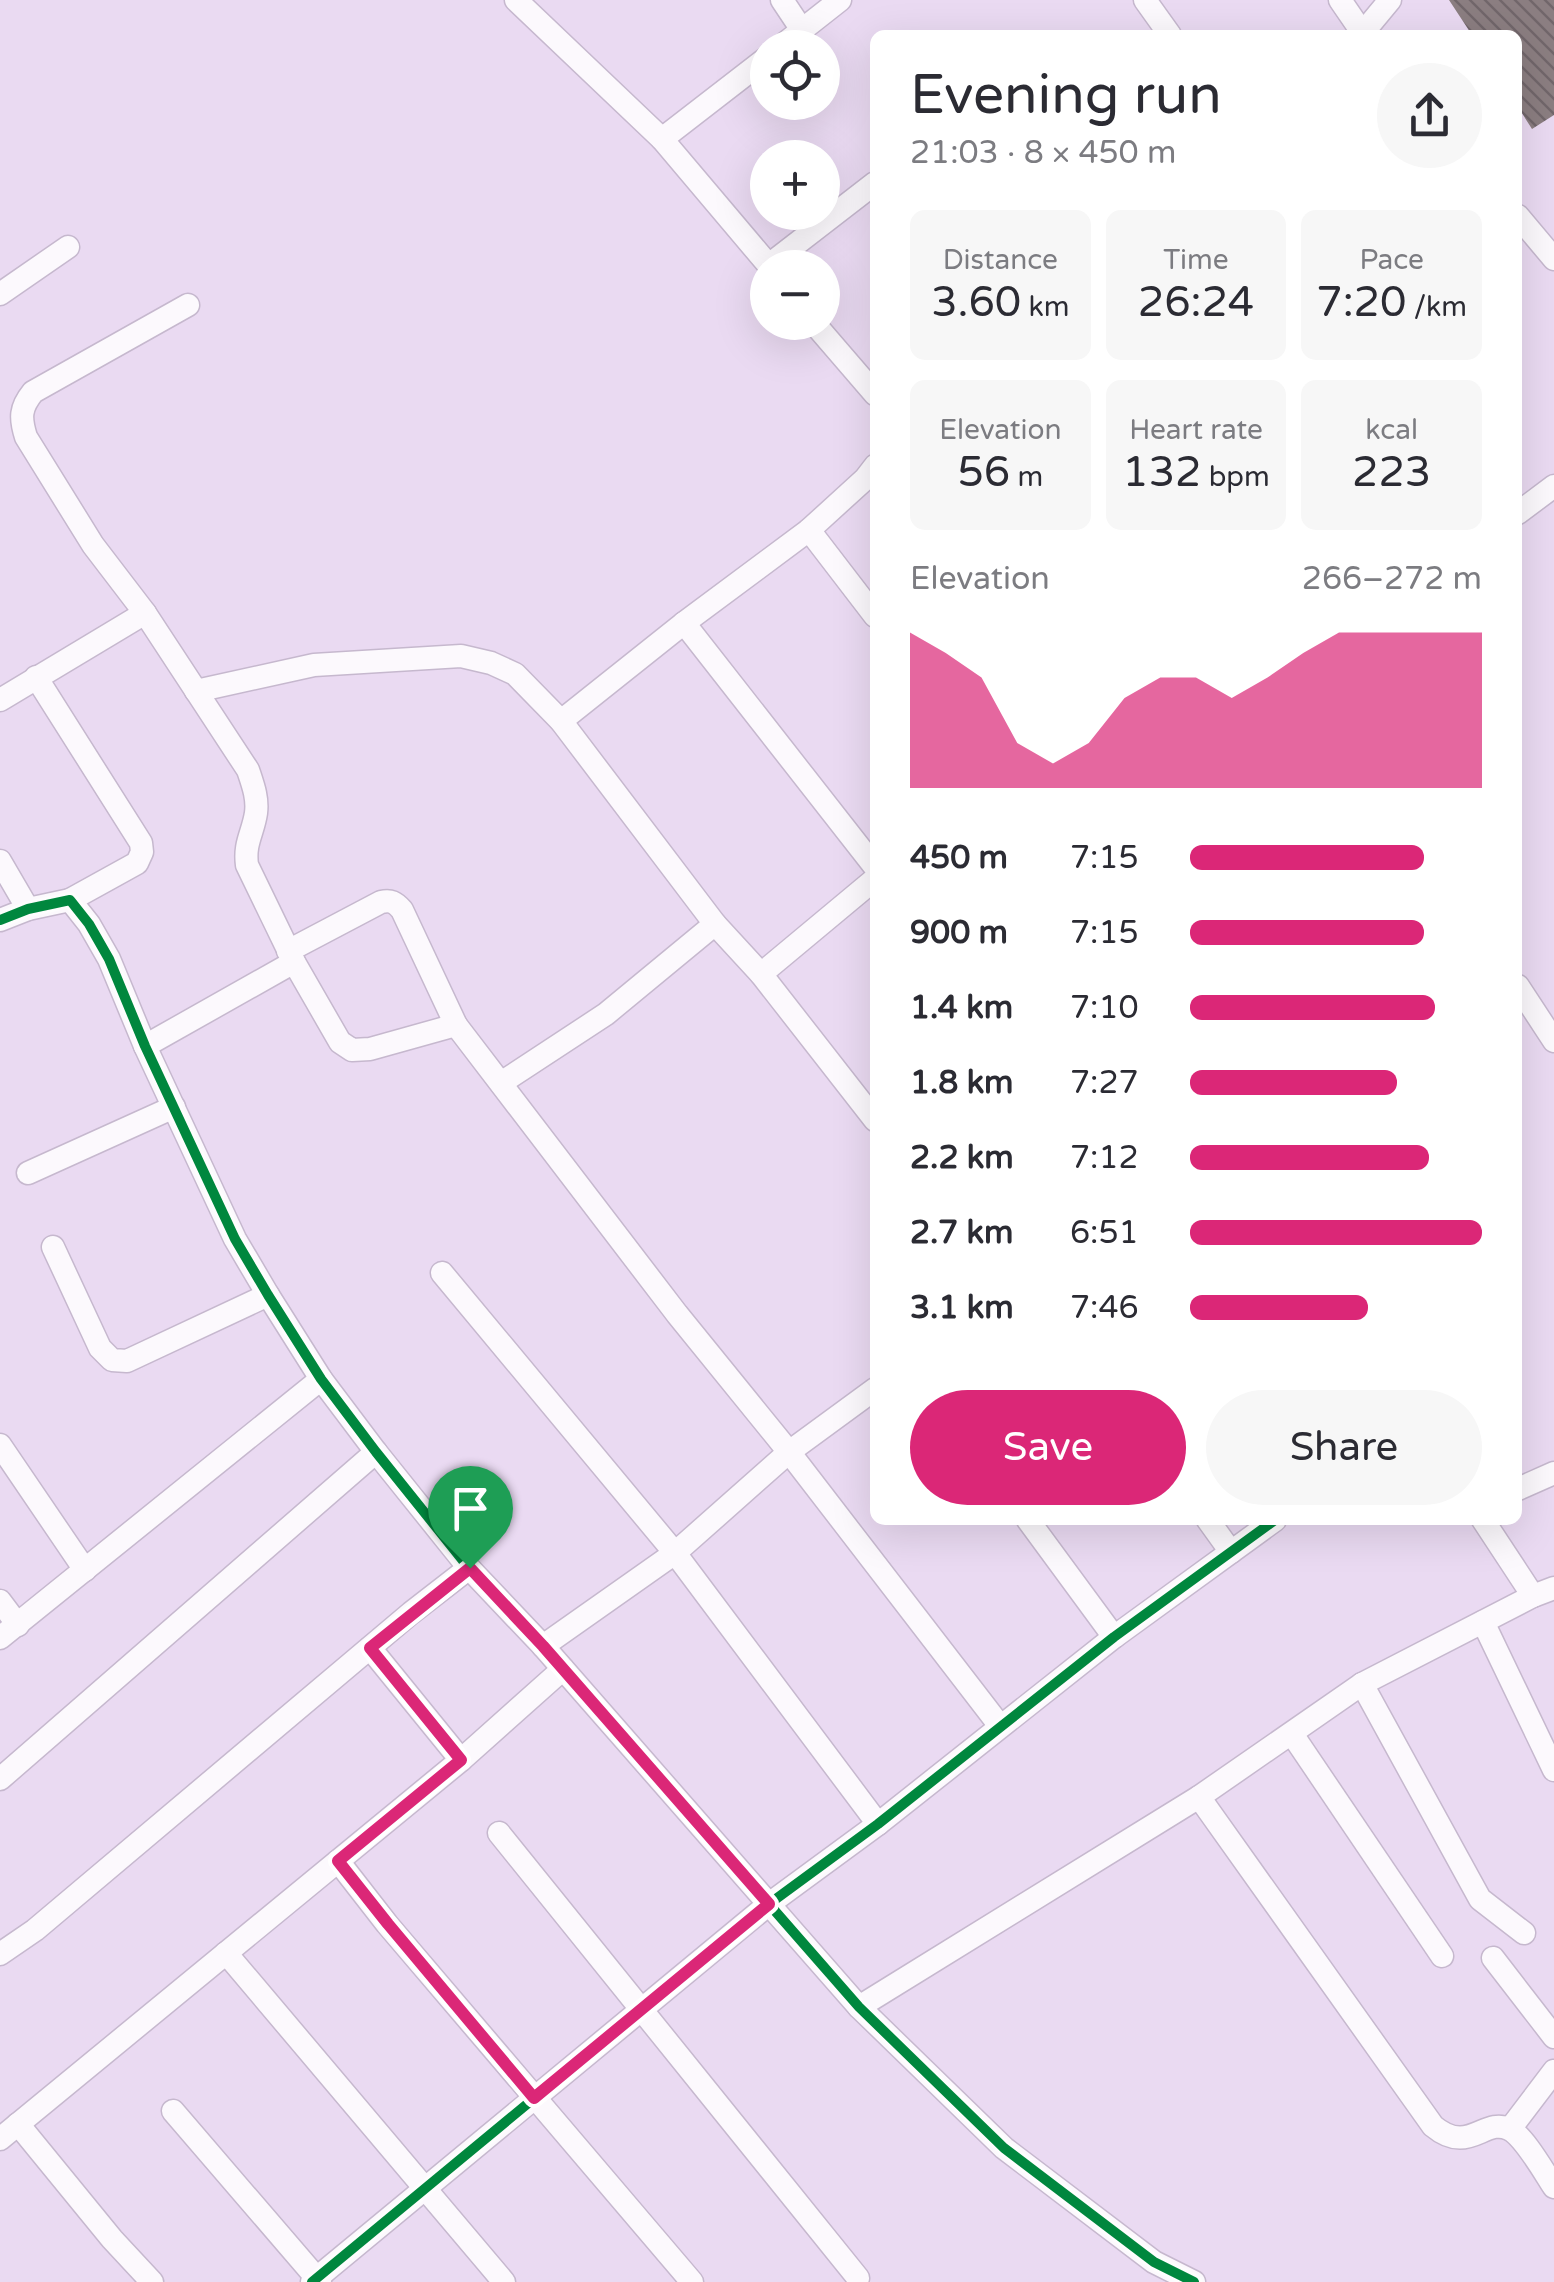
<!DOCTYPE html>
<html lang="en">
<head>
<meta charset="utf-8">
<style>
  body { margin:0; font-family:"Varela Round",sans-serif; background:#f7f7f7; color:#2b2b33; height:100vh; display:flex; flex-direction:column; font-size:38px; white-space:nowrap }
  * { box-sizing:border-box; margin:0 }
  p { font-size:32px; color:#7c7c81 }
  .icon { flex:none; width:55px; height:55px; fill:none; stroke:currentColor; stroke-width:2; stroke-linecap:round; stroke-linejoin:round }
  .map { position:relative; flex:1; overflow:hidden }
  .panel { position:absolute; left:870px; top:30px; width:652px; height:1495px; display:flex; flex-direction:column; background:#fff; border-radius:15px; box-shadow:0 10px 40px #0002 }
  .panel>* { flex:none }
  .fabs { position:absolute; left:750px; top:30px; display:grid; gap:20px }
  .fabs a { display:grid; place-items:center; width:90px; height:90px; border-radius:50%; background:#fff; box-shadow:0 10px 40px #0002; font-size:50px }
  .pin { position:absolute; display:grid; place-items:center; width:85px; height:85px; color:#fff; margin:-102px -42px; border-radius:50% 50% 50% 0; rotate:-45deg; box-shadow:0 0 10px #0007 }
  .pin .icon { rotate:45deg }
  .round { display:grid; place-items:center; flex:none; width:105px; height:105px; border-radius:52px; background:#f7f7f7 }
  .head { display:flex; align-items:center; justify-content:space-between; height:170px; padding:0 40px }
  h1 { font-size:55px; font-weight:600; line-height:75px }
  .metrics { display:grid; grid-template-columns:repeat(3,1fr); gap:15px; height:170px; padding:10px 40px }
  .metrics div { display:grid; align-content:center; border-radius:15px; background:#f7f7f7; text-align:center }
  .metrics b { font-size:42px; font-weight:600 }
  .metrics small { font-size:28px; font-weight:400 }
  .metrics p { font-size:28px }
  .chart { height:280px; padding:20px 40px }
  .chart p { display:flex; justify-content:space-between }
  .chart svg { width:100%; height:180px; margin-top:10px; fill:#db2777; opacity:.7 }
  .action { display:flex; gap:20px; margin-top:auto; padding:20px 40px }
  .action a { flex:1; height:115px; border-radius:60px; background:#db2777; color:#fff; font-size:40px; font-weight:600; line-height:115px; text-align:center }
  .action a+a { background:#f7f7f7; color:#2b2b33 }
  ul { padding:0 40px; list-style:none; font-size:32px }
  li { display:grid; grid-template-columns:160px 120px 1fr; align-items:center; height:75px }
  li i { height:25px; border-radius:12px; background:#db2777 }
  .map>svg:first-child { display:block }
</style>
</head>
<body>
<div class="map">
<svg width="1554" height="2282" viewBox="0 0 1554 2282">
  <defs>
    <pattern id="building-back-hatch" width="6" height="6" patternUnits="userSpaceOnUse" patternTransform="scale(2.5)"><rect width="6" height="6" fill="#8b7e81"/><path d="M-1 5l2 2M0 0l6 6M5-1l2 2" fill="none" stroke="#71666a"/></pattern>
  </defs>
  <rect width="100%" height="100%" fill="#eadaf2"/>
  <polygon fill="url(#building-back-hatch)" points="1449,0 1554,0 1554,115 1532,129 1518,107 1518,35 1472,35"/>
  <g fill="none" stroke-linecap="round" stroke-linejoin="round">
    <g stroke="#c6b8ce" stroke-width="25">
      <g id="minor">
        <polyline points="516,0 662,139 771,268"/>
        <polyline points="782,0 802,30"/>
        <polyline points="1145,0 1170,35"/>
        <polyline points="1340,0 1364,35"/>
        <polyline points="1361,35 1390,0"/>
        <polyline points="779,48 840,0"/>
        <polyline points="662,139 768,57"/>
        <polyline points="1518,216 1554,259"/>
        <polyline points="769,265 875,183"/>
        <polyline points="0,294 68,247"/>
        <polyline points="813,322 875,394"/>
        <polyline points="875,466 865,479 809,530 875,616"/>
        <polyline points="1518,513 1554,486"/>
        <path d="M145,613l103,157c5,15 10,28 8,43 -3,20 -12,30 -9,52l47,97"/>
        <polyline points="684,623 875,867"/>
        <polyline points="36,677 141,843 142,852 137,863 70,900"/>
        <polyline points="196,691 314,665 461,656 491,663 515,674 561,721 715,924 761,974 875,1120"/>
        <path d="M0,700l145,-87 -52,-68 -67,-108c-6,-19 -6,-29 7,-45l155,-87"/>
        <polyline points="561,721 684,623 809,530"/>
        <polyline points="0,861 28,909"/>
        <polyline points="0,920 28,909 70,900 89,924 109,959 145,1046 235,1239 268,1295 321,1379 376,1452 469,1568 543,1646 859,2007 1004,2148 1154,2262 1194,2282"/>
        <path d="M288,951l93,-49c10,-2 14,0 21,8l54,115 221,289 112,138 211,274"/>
        <polyline points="761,974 875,879"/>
        <polyline points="1518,986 1554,1041"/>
        <polyline points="145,1046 294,962 340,1042 352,1050 370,1049 456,1025"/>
        <polyline points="501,1083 606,1014 715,924"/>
        <polyline points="28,1173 174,1107"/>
        <polyline points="53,1247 100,1348 112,1360 127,1361 268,1295"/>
        <polyline points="442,1273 675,1553 878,1824"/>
        <polyline points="0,1445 85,1570"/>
        <polyline points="1518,1489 1554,1473"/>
        <polyline points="1028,1520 1114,1637"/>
        <polyline points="1208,1520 1231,1552"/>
        <polyline points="1483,1520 1533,1596"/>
        <polyline points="0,1601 18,1625"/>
        <polyline points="1483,1622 1554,1770"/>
        <polyline points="0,1638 321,1379"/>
        <polyline points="543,1646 675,1553 789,1452 875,1389"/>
        <polyline points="370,1648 461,1760"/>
        <polyline points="1362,1684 1480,1899 1524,1933"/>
        <polyline points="1292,1734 1442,1956"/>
        <polyline points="0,1779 376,1452"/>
        <path d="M1199,1797l234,329c36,30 51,-9 76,3 15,7 35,43 45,58"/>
        <polyline points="499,1833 858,2278"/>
        <polyline points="338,1861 387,1924 692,2282"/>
        <polyline points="226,1953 504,2282"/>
        <polyline points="0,1954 35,1930 411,1613 469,1568"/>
        <polyline points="1493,1958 1554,2037"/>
        <polyline points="859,2007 1199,1797 1362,1684 1533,1596 1554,1588"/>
        <polyline points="173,2111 320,2282"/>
        <polyline points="18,2124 112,2239 152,2282"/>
        <polyline points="1510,2129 1554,2071"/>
        <polyline points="0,2139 461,1760 563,1669"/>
        <polyline points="312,2282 769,1904 878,1824 1114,1637 1275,1520"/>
      </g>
    </g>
    <use href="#minor" stroke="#fcf9fd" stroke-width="22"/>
    <g stroke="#fdfdfd" stroke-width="16">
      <g id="cycleway">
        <polyline points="0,920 28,909 70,900 89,924 109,959 145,1046 235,1239 268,1295 321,1379 376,1452 469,1568 543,1646 859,2007 1004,2148 1154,2262 1194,2282"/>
        <polyline points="312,2282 769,1904 878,1824 1114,1637 1275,1520"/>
      </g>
    </g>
    <use href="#cycleway" stroke="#00873e" stroke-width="10"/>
  </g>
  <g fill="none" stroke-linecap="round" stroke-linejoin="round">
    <g stroke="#fff" stroke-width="20">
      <polygon id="route" points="470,1568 543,1646 769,1904 534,2098 388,1924 338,1861 461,1760 370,1648"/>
    </g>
    <use href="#route" stroke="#db2777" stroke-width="12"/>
  </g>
</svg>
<div class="fabs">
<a><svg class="icon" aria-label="locate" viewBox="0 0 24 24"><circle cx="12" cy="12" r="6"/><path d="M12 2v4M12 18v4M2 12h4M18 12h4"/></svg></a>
<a>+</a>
<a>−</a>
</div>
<div class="pin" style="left:470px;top:1568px;background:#1e9e55"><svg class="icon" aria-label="arrive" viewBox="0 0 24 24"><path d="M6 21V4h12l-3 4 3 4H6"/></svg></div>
<section class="panel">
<div class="head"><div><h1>Evening run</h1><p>21:03 · 8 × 450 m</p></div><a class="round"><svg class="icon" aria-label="share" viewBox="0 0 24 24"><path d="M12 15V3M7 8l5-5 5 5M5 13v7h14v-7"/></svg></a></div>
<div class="metrics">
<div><p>Distance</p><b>3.60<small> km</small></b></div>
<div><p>Time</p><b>26:24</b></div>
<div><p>Pace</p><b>7:20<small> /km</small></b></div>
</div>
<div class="metrics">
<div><p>Elevation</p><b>56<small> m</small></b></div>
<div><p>Heart rate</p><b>132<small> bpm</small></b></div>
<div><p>kcal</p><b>223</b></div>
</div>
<div class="chart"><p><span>Elevation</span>266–272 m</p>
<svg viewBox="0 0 160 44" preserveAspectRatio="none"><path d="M0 44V6L10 11L20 17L30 33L40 38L50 33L60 22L70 17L80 17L90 22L100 17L110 11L120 6L130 6L140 6L150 6L160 6V44z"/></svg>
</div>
<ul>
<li><b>450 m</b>7:15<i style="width:80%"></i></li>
<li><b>900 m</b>7:15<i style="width:80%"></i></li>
<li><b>1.4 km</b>7:10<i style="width:84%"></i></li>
<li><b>1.8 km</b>7:27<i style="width:71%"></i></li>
<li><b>2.2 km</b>7:12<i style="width:82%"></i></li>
<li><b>2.7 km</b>6:51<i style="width:100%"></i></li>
<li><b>3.1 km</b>7:46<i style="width:61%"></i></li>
</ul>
<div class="action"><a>Save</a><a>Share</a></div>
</section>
</div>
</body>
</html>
